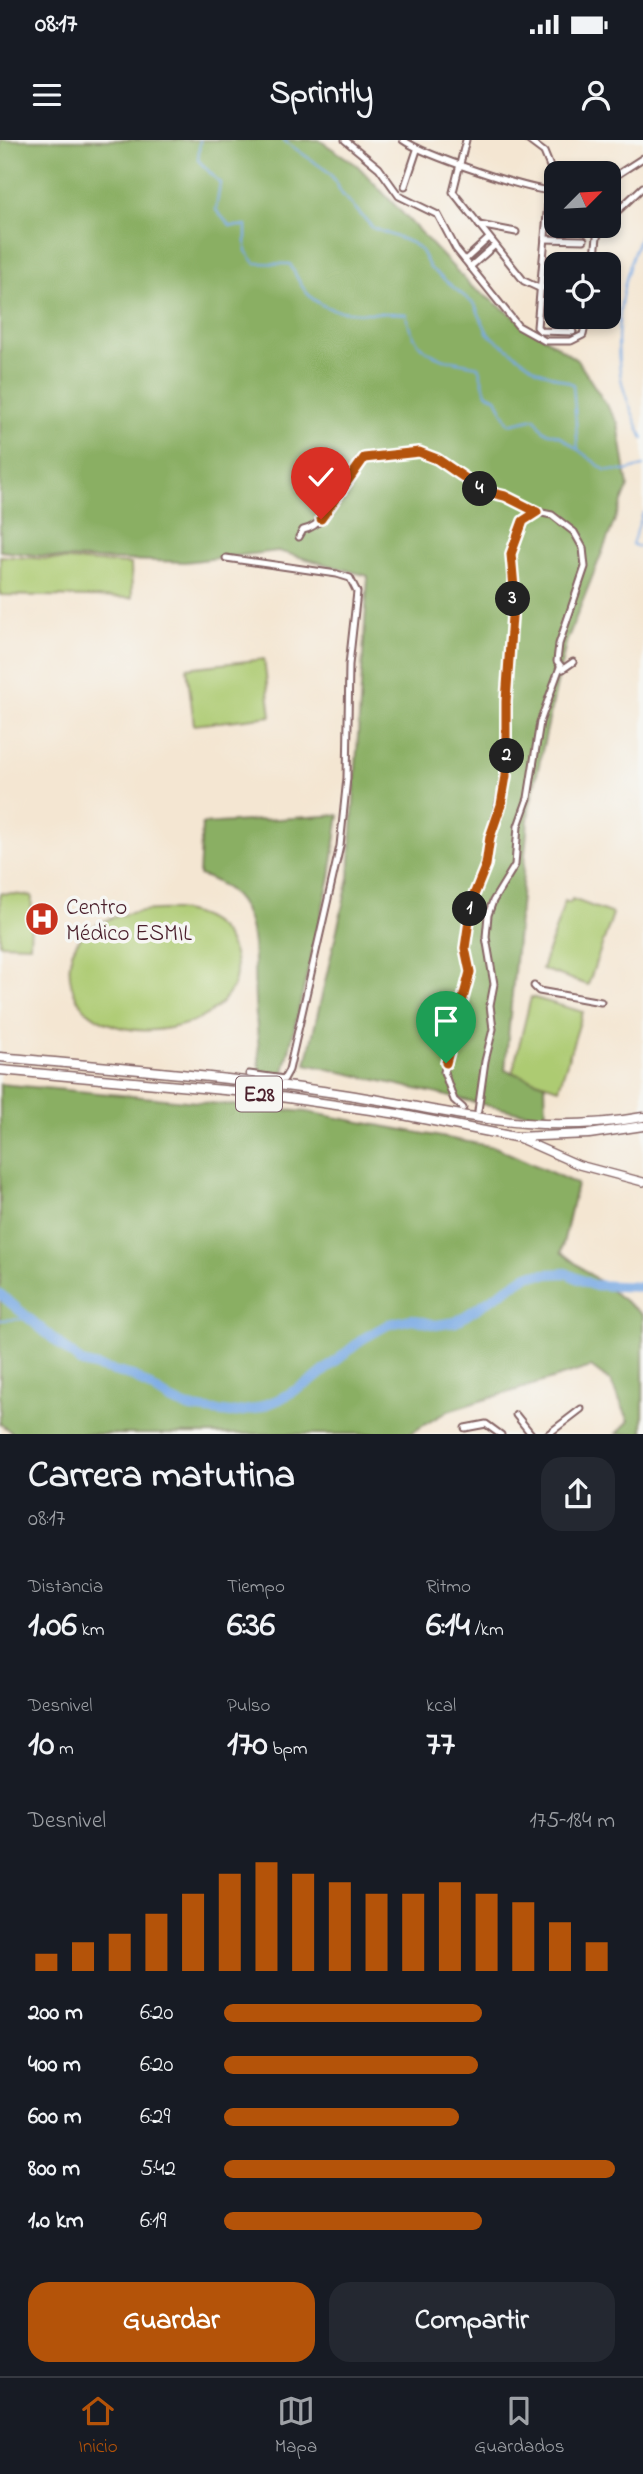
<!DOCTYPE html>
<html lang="es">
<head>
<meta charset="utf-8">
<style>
  body { margin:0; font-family:"Indie Flower",sans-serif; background:#242831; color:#f1f3f6; height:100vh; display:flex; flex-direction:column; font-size:26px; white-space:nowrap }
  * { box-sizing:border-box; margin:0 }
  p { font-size:23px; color:#9ea1a6 }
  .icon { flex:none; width:38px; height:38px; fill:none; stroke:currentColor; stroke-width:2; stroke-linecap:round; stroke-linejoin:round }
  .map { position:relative; height:1294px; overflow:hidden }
  .side { display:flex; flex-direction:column; background:#171b24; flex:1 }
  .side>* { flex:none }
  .needle { width:46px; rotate:66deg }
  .controls { position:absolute; left:544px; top:21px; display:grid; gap:14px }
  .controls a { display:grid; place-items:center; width:77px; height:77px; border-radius:14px; background:#171b24; box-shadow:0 4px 10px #0003; font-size:35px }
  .pin { position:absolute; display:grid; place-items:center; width:60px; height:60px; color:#fff; margin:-72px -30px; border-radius:50% 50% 50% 0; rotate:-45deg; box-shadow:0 0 7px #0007 }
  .pin .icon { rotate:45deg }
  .km { position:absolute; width:35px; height:35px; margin:-18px; border-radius:50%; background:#222; color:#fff; font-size:19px; line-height:35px; text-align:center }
  .round { display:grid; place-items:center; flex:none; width:74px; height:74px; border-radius:21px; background:#242831 }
  .overview { display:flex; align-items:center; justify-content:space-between; height:119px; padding:0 28px }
  h1 { font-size:38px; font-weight:700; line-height:52px }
  .stats { display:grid; grid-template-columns:repeat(3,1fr); gap:10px; height:119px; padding:7px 28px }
  .stats div { display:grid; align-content:center }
  .stats b { font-size:35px; font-weight:700 }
  .stats small { font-size:19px; font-weight:400 }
  .stats p { font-size:19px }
  .chart { height:196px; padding:14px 28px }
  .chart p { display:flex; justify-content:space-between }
  .chart svg { width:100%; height:126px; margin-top:7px; stroke:#b45309; stroke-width:6 }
  .cta { display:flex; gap:14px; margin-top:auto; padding:14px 28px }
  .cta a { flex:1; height:80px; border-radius:21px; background:#b45309; color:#fff; font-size:28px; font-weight:700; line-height:80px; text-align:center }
  .cta a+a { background:#242831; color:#f1f3f6 }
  ul { padding:0 28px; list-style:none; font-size:23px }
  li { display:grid; grid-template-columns:112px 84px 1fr; align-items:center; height:52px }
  li i { height:18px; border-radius:9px; background:#b45309 }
  .status { display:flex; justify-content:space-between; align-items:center; height:49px; padding:0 35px; background:#171b24; direction:ltr }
  .status svg { height:19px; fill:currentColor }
  header { display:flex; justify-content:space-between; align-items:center; height:91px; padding:0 28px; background:#171b24; font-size:32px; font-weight:700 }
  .menu { display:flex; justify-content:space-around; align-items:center; height:98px; border-top:2px solid #363941; background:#171b24; font-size:19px; color:#9ea1a6 }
  .menu a { display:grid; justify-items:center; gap:4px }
  .menu .on { color:#b45309 }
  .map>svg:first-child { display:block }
</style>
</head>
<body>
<div class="status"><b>08:17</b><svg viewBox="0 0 49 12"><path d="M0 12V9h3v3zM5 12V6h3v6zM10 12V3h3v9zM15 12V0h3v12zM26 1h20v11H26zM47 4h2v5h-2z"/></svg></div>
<header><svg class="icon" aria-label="menu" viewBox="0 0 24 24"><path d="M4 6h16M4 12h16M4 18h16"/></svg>Sprintly<svg class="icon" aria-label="person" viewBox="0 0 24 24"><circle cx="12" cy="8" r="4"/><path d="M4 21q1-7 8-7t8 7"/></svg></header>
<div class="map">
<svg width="643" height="1295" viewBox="0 0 643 1295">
  <rect width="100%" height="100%" fill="#f6f6f2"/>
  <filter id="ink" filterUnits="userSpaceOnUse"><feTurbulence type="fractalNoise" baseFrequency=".0143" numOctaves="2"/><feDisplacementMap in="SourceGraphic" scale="14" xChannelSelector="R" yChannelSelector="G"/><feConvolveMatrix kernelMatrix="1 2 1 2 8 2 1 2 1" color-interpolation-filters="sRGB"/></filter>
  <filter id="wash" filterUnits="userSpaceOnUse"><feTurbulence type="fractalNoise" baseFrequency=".00686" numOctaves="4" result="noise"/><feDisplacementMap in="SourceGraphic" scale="28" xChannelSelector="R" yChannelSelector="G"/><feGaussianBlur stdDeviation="1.57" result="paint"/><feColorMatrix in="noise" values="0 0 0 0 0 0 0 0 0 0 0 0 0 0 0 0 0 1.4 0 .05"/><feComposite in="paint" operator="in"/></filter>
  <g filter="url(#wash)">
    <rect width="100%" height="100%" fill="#f4e6d2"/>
    <g fill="#adcb72" stroke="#7c754e" stroke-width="2">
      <polygon points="0,416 131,424 132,458 0,455"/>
      <polygon points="264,519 271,576 194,585 187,528"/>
      <polygon points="0,753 32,756 30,805 0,804"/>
      <polygon points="572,759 613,774 588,845 542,829 565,761 570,763"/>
      <path d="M176,770c24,3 45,12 55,36 38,89 -150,120 -161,31 -7,-58 63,-69 106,-67z"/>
      <polygon points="531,857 583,872 559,948 512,934"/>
    </g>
    <g fill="#8aaf64" stroke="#6a6748" stroke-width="2">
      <polygon points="0,0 319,0 357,25 471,146 578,221 618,283 628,347 566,503 529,670 505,930 545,944 546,975 513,971 306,924 349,738 368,436 278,411 185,422 61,418 0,411"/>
      <path d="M339,675l-9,62 -47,199 -24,-5c1,-24 -3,-46 -4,-70 -3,-52 8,-107 -56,-126l3,-51z"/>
      <polygon points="0,944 307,972 495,1007 577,1044 561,1112 643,1175 643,1294 616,1294 629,1281 611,1242 591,1227 448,1271 409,1294 14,1294 0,1284"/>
    </g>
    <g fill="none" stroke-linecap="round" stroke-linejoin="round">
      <g stroke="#78a9e3" stroke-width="2">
        <path d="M200,0l-2,20 22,23 -4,27 14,16h16v25l9,12 35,1c5,9 10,21 17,29 23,28 67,17 99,21 9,44 33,44 72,52l8,27 10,5 13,26 26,-6 9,13 16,5 45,34 21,1 17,-5"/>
        <polyline points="283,0 330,33 342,54 373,88 412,103 421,111 430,128 475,165 488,194 537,230 573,244 578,310"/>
        <path d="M643,90c-20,42 -29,95 -23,142 3,23 15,46 23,67"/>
        <polyline points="643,373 632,404 638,407 643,404"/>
        <polyline points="0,1180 29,1179"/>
      </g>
      <polyline stroke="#78a9e3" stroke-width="10" points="0,1154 82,1223 133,1236 172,1261 191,1268 231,1273 255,1269 280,1259 313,1240 364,1198 389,1184 412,1179 436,1185 456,1182 528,1135 566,1133 592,1145 643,1147"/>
    </g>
  </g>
  <g filter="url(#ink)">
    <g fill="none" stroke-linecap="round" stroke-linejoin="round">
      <g stroke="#866565" stroke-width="9">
        <g id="minor">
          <polyline points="345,0 379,28 399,56 438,75 456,109 518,186 545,201 571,201 583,195 587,177"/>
          <path d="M403,0c21,15 129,52 153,51"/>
          <polyline points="466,0 453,52 524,141 539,148 556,147"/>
          <polyline points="528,0 544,12 551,29 537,187 541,191 573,192"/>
          <polyline points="609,40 643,18"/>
          <polyline points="405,46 417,10"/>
          <polyline points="609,79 643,47"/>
          <polyline points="479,85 516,92"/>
          <polyline points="545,99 584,100"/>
          <polyline points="465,120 489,98"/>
          <polyline points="594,124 597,97 603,86"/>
          <polyline points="470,127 495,105"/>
          <path d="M299,397l4,-7c27,-4 41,-54 61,-72l55,-6 18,7 47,32 21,5 32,16 15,3 22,17 9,16 2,19 -26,77 -2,17 6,8 10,-7"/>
          <polyline points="226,418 337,434 350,438 357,452 349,525 347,638 340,706 289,930 284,939 249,934"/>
          <polyline points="534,846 539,851 601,862"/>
          <polyline points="463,968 454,960 444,932 470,832 465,809 472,759 486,725 490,697 506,636 507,561 514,448 511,414 523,381 537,372"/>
          <polyline points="478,971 485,921 493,889 490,865 494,844 486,797 488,775 493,761 515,725 518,686 528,658 540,582 560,527"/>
          <polyline points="516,1275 532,1295"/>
          <polyline points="465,1288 486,1284 501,1295"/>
          <polyline points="547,1295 581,1269"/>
        </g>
      </g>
      <g stroke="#866565" stroke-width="10">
        <polyline id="secondary" points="516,997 579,1025 643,1042"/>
      </g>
      <g stroke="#866565" stroke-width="11">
        <g id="primary">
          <path d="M0,917c116,11 233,20 349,38 109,17 181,42 294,22"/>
          <polyline points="0,930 246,952 398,974 515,997 589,994 643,986"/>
        </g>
      </g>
      <use href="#minor" stroke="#fff" stroke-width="5"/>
      <use href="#secondary" stroke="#fff" stroke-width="7"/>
      <use href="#primary" stroke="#fff" stroke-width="8"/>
    </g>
  </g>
  <g fill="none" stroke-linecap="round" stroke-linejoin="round" filter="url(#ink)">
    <g stroke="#fff" stroke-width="14">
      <polyline id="route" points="321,379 364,318 419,312 437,319 484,351 505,356 537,372 523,381 511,414 514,448 506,561 506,636 501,665 490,697 486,725 472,760 465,808 470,832 446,923"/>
    </g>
    <use href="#route" stroke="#b45309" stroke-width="9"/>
  </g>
  <defs>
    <g id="hospital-disc" transform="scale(1.75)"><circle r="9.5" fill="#c8321e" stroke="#f6f6f2"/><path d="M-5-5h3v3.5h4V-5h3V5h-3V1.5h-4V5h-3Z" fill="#fff"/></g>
  </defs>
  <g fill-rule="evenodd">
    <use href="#hospital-disc" x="42" y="779"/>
  </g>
  <g text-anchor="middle" stroke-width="7" stroke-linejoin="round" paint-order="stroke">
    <rect fill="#f6f6f2" stroke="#7e6067" stroke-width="2" x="236" y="936.5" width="46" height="35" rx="5"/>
    <g font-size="21" font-weight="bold" fill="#4a1f2b">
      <text x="259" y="961">E28</text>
    </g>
    <g font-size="23" fill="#4a1f2b" stroke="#f6f6f2" text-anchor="start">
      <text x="66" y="774">Centro<tspan x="66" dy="26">Médico ESMIL</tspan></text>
    </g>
  </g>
</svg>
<div class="controls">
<a><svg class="needle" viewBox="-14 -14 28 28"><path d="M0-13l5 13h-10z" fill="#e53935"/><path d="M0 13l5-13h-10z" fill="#9ea1a6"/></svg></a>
<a><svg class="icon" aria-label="locate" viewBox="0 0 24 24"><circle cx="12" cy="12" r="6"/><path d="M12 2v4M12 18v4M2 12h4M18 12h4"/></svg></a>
</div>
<div class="pin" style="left:446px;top:923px;background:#1e9e55"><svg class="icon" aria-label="arrive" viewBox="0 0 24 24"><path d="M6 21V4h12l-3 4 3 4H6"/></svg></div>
<div class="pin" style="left:321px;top:379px;background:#d93025"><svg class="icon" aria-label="check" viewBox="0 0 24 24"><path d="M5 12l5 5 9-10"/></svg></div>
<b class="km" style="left:470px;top:769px">1</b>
<b class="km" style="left:507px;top:616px">2</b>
<b class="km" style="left:513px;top:459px">3</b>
<b class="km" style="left:480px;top:349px">4</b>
</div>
<section class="side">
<div class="overview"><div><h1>Carrera matutina</h1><p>08:17</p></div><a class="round"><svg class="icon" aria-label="share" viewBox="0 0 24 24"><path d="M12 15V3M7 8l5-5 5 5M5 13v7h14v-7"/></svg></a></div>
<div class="stats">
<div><p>Distancia</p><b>1.06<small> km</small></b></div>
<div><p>Tiempo</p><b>6:36</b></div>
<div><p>Ritmo</p><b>6:14<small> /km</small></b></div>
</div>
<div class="stats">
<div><p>Desnivel</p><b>10<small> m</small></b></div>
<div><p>Pulso</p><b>170<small> bpm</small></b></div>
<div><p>kcal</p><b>77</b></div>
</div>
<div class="chart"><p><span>Desnivel</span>175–184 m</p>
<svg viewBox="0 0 160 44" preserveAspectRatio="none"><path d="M5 44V38M15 44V34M25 44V31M35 44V24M45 44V17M55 44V10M65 44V6M75 44V10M85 44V13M95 44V17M105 44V17M115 44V13M125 44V17M135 44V20M145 44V27M155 44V34"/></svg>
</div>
<ul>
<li><b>200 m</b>6:20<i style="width:66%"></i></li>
<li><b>400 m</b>6:20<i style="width:65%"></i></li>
<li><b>600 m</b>6:29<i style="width:60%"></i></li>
<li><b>800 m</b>5:42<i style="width:100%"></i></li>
<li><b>1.0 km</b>6:19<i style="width:66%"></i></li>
</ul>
<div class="cta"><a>Guardar</a><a>Compartir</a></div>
</section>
<nav class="menu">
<a class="on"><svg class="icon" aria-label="home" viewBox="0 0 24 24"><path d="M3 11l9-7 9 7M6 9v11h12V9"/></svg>Inicio</a>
<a><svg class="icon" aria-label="map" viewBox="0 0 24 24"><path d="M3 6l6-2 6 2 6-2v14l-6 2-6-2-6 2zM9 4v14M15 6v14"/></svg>Mapa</a>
<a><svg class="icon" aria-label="saved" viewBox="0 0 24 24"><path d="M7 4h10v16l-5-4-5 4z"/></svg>Guardados</a>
</nav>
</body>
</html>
